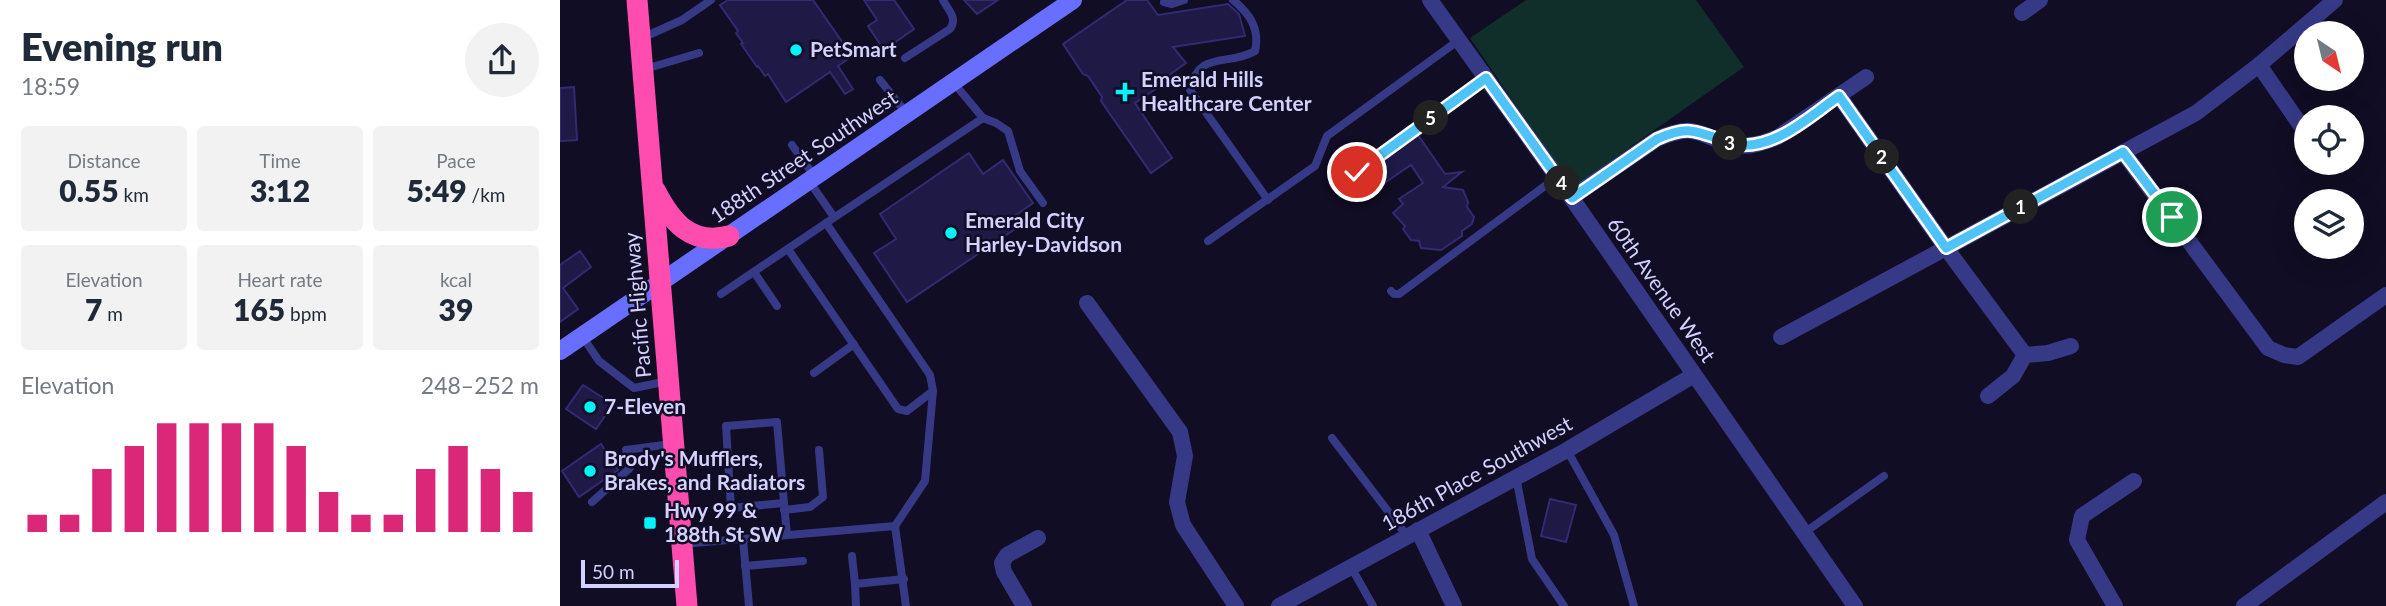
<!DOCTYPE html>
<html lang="en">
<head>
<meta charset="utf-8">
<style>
  body { margin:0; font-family:Lato,sans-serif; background:#f2f2f3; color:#1f2937; height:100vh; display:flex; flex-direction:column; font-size:26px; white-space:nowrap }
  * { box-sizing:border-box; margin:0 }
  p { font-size:23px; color:#747a83 }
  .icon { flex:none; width:38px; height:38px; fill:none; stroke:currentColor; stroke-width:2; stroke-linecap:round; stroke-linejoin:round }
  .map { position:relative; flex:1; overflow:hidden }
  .side { display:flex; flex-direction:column; background:#fff; width:560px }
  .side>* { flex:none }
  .needle { width:46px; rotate:145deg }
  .tools { position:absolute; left:1734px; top:21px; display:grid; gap:14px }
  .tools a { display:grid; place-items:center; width:70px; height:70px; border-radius:50%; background:#fff; box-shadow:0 7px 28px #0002; font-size:35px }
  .scale { position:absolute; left:21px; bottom:18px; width:98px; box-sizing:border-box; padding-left:7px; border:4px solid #d3d1ff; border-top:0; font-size:19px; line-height:24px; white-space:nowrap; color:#d3d1ff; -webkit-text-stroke:5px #100d24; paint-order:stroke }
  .pin { position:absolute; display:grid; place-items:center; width:60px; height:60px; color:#fff; margin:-30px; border:4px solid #fff; border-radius:50%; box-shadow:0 2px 7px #0007 }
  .km { position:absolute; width:35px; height:35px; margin:-18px; border-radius:50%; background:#222; color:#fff; font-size:19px; line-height:35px; text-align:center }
  .round { display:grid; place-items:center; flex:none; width:74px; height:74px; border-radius:37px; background:#f2f2f3 }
  .overview { display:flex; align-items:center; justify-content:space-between; height:119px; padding:0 21px }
  h1 { font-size:38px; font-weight:800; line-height:52px }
  .metrics { display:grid; grid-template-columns:repeat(3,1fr); gap:10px; height:119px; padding:7px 21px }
  .metrics div { display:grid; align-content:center; border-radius:7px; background:#f2f2f3; text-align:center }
  .metrics b { font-size:30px; font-weight:800 }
  .metrics small { font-size:19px; font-weight:400 }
  .metrics p { font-size:19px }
  .chart { height:196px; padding:14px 21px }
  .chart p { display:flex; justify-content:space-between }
  .chart svg { width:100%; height:126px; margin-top:7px; stroke:#db2777; stroke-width:6 }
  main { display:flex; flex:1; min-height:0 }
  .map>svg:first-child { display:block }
</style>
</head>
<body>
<main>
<section class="side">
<div class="overview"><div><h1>Evening run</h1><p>18:59</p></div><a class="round"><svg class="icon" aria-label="share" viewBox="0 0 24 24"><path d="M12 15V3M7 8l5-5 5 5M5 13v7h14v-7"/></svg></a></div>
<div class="metrics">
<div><p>Distance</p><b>0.55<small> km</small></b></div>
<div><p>Time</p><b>3:12</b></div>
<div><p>Pace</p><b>5:49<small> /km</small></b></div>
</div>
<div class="metrics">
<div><p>Elevation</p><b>7<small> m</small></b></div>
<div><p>Heart rate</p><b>165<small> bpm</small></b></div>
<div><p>kcal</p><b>39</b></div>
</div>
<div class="chart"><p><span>Elevation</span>248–252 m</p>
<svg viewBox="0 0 160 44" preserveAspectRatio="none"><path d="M5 44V38M15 44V38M25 44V22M35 44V14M45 44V6M55 44V6M65 44V6M75 44V6M85 44V14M95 44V30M105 44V38M115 44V38M125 44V22M135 44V14M145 44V22M155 44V30"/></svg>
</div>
</section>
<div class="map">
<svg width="1826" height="606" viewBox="0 0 1826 606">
  <rect width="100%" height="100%" fill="#100d24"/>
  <polygon fill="#102f2b" points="966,0 1136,0 1184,67 1012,188 910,38"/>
  <g fill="#1f1946" stroke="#332a73" stroke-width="2">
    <polygon points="168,0 253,0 292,56 278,66 293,89 285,94 270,72 226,102 208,74 205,76 198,66 197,67 181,44 183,43 176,33 178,31 160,5"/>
    <polygon points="304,0 334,0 354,29 324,50 308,26 317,20"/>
    <polygon points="404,0 438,0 417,14"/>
    <polygon points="567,0 587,0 598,15 668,4 679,14 685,36 613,47 626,63 598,83 600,86 575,103 612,158 591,173 541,101 542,97 528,76 523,74 503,44"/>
    <polygon points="14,87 17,140 0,141 0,88"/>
    <polygon points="858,135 885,174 902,172 883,187 903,190 908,202 907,207 914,217 912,224 902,231 902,236 881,250 861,248 859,241 851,240 843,229 845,226 833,213 843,204 839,199 863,183 851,165 823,184 819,179 816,182 807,171"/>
    <polygon points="409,153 423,174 443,160 473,203 452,218 458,227 347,302 314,253 336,239 320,214"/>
    <polygon points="20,251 31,267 3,288 18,309 0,322 0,265"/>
    <polygon points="23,385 53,404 36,429 6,409"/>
    <polygon points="41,444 58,470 19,497 2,471"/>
    <polygon points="990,499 1016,505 1006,542 981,536"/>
  </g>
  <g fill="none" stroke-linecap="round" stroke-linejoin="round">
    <g stroke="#363985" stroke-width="8">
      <path d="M673,0c17,14 27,29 22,51 -27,16 -56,-2 -65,39l78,110"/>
      <polyline points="604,2 612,4 624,0"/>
      <polyline points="82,38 122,20 151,0"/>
      <path d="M345,58l45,-29c8,-11 -2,-19 -7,-29"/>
      <polyline points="85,69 139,53"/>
      <polyline points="320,80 347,114"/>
      <polyline points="393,82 423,118 436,123 448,131 460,171 483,203"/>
      <polyline points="232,145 255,177"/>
      <polyline points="798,177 798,169 926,78"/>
      <polyline points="249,181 274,217"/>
      <polyline points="648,241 755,166 767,136 899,40"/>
      <polyline points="228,249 338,409 347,411 373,391"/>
      <polyline points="194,272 217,306"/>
      <polyline points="831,291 834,294 839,294 997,177"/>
      <polyline points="161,294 266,223"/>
      <polyline points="22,336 39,361 74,388 108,381"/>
      <polyline points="254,373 294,344"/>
      <polyline points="772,438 847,536"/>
      <polyline points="1007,450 1054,535 1074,606"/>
      <polyline points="956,477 972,559 1004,606"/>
      <polyline points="32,502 70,468 66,450 111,444"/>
      <polyline points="224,503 171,508 166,426 217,422 224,503 227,535"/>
      <polyline points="224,510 250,507 263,497 259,450"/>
      <polyline points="335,526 365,481 373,391 370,375 266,223 423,118"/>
      <polyline points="1244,533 1324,476"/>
      <polyline points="183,539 189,606"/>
      <polyline points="122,544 335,526 346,606"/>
      <polyline points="292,556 295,584"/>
      <polyline points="185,566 243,561"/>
      <polyline points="791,567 813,606"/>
      <polyline points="296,606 295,584 344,579"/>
    </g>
    <g stroke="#363985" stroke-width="16">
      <polyline points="870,0 997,177 1295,606"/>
      <polyline points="1462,13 1480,0"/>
      <polyline points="1699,65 1746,133"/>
      <polyline points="1279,96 1386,248 1465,355"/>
      <polyline points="1563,152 1708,348 1724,355 1738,357 1826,295"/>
      <path d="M1012,197l85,-58c42,-18 41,-2 78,6 15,3 30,-3 43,-8l88,-60"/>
      <polyline points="527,303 620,432 625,456 617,502 623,525 676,606"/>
      <polyline points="1221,337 1636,113 1699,65 1775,0"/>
      <polyline points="1428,396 1453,376 1465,355 1488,353 1511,346"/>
      <polyline points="858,530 894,606"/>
      <polyline points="464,606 444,572 442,563 447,555 478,538"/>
      <polyline points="719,606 1007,450 1134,375"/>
      <polyline points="1555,606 1517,540 1522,516 1574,481"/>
      <polyline points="1684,606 1826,502"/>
    </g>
    <polyline stroke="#686eff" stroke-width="18" points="0,351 513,0"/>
    <g stroke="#ff4cae" stroke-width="21">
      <polyline points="77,0 127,606"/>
      <path d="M95,190c16,31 35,56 74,46"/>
    </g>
  </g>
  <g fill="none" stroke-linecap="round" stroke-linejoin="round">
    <g stroke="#fff" stroke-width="14">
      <path id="route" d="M797,172l129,-94 86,120 85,-59c27,-12 34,-10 62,0 6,2 13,6 20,6 38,3 71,-29 100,-49l107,152 177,-96 49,65"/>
    </g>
    <use href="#route" stroke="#4fc3f7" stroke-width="9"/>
  </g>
  <g fill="#00f4fc" stroke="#100d24" stroke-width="2.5">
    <circle cx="236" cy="50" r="7"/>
    <path d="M561.5 81.5h7v7h7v7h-7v7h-7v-7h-7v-7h7z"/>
    <circle cx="391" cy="233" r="7"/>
    <circle cx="30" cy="407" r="7"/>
    <circle cx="30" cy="471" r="7"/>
    <rect x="83" y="516" width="14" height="14" rx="3.5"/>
  </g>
  <g text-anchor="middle" stroke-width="5" stroke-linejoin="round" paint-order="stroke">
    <g font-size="21" font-weight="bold" fill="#d3d1ff" stroke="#100d24" text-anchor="start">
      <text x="250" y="57">PetSmart</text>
      <text x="581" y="87">Emerald Hills<tspan x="581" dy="24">Healthcare Center</tspan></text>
      <text x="405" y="228">Emerald City<tspan x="405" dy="24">Harley-Davidson</tspan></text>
      <text x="44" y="414">7-Eleven</text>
      <text x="44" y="466">Brody's Mufflers,<tspan x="44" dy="24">Brakes, and Radiators</tspan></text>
      <text x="104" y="518">Hwy 99 &amp;<tspan x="104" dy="24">188th St SW</tspan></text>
    </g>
    <g font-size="21" fill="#d3d1ff" stroke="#100d24">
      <text transform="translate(244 157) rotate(-34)" y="7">188th Street Southwest</text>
      <text transform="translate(1101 290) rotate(55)" y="7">60th Avenue West</text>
      <text transform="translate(78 305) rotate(-95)" y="7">Pacific Highway</text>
      <text transform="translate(917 474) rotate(-29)" y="7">186th Place Southwest</text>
    </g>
  </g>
</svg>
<div class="tools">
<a><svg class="needle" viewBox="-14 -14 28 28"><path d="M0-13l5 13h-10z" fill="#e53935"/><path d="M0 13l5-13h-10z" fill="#747a83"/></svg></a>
<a><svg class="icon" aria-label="locate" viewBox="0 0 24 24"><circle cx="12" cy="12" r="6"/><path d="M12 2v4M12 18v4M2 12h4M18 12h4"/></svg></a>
<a><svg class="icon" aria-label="layers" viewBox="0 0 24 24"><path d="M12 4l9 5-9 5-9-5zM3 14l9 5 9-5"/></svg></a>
</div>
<div class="scale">50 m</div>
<div class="pin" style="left:1612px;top:217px;background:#1e9e55"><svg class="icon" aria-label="arrive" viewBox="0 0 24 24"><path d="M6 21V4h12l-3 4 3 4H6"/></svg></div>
<div class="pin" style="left:797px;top:172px;background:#d93025"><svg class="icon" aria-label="check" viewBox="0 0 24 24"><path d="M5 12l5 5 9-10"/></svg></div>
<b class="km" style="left:1461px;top:207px">1</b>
<b class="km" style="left:1322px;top:157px">2</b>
<b class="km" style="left:1170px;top:143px">3</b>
<b class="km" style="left:1002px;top:183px">4</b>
<b class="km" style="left:871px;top:118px">5</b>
</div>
</main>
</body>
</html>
